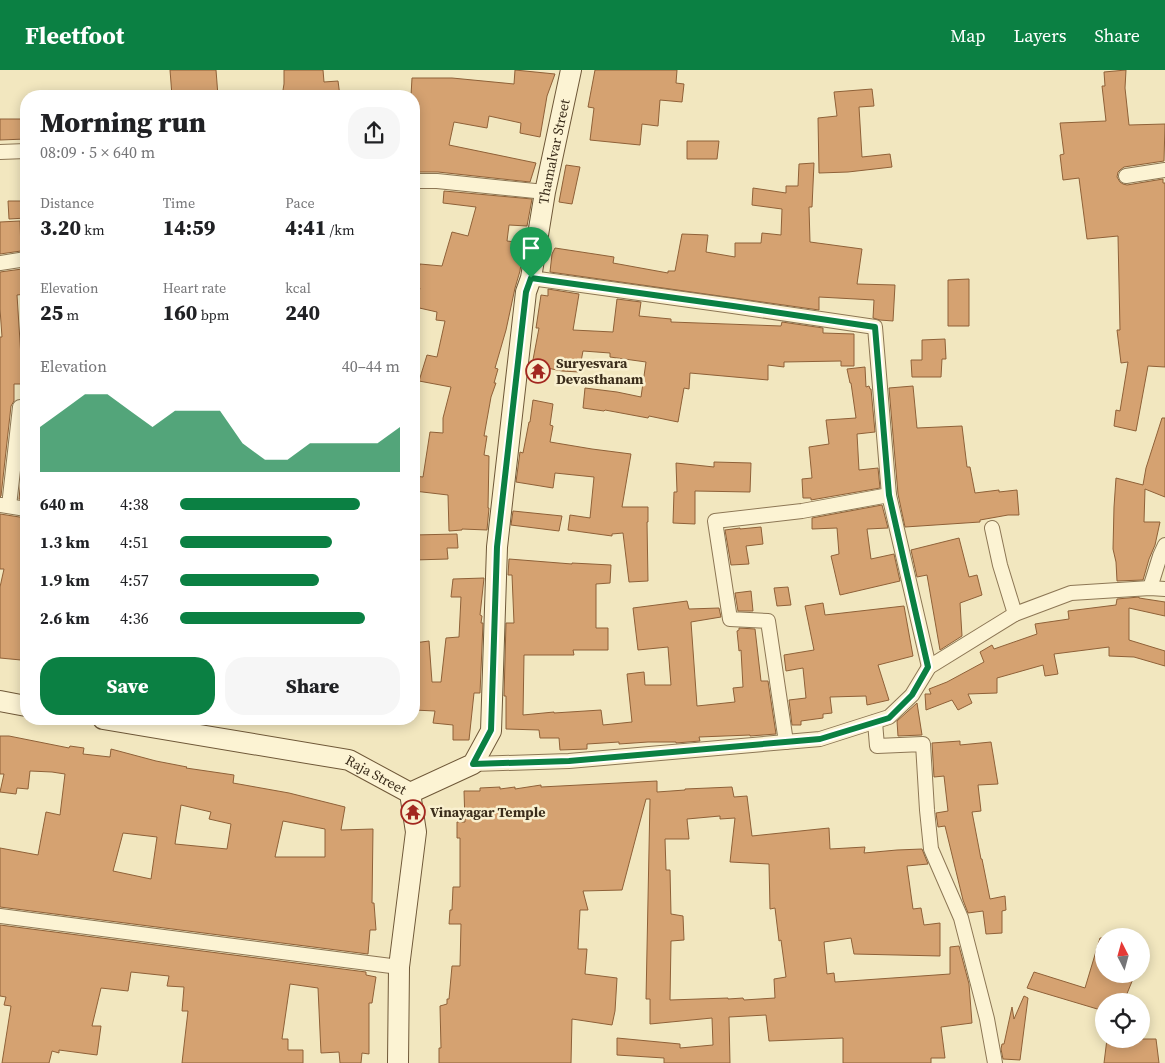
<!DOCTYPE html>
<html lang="en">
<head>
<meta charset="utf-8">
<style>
  body { margin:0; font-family:"Source Serif 4",serif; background:#f6f6f6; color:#202124; height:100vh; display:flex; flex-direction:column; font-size:19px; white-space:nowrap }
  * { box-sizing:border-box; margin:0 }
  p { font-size:16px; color:#757577 }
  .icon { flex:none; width:28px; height:28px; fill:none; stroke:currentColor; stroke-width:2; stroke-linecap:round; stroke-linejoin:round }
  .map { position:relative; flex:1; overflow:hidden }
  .side { position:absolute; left:20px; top:20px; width:400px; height:635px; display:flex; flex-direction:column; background:#fff; border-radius:20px; box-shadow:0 2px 12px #0003 }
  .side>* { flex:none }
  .needle { width:32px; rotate:354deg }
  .controls { position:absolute; left:1095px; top:858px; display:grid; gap:10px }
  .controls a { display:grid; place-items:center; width:55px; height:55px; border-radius:50%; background:#fff; box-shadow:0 2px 12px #0003; font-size:25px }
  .pin { position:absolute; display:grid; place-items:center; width:42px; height:42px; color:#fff; margin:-51px -21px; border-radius:50% 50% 50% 0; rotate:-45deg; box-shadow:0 0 5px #0007 }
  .pin .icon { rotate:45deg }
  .round { display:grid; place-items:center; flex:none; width:52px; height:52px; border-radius:20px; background:#f6f6f6 }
  .overview { display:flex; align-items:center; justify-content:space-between; height:85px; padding:0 20px }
  h1 { font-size:28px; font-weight:800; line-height:38px }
  .figures { display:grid; grid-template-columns:repeat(3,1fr); gap:8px; height:85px; padding:5px 20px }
  .figures div { display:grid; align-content:center }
  .figures b { font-size:21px; font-weight:800 }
  .figures small { font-size:14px; font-weight:400 }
  .figures p { font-size:14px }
  .chart { height:140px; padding:10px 20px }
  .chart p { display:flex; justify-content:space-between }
  .chart svg { width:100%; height:90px; margin-top:5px; fill:#0b8043; opacity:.7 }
  .action { display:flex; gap:10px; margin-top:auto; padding:10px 20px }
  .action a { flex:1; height:58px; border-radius:20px; background:#0b8043; color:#fff; font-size:20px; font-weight:800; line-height:58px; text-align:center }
  .action a+a { background:#f6f6f6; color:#202124 }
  ul { padding:0 20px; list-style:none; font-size:16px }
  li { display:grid; grid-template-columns:80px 60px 1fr; align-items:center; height:38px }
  li i { height:12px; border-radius:6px; background:#0b8043 }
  header { display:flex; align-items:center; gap:30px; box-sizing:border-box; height:70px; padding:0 25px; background:#0b8043; color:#fff }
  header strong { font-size:24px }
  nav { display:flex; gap:28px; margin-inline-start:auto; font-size:18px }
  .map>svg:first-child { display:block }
</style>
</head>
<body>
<header>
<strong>Fleetfoot</strong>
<nav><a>Map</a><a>Layers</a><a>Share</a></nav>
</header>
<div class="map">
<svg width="1165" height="993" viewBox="0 0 1165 993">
  <rect width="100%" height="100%" fill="#f2e7bf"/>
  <g fill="#d5a271" stroke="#8f6138" fill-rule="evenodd">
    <polygon points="170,0 216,0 218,26 172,26"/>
    <polygon points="284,0 323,0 324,12 338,11 340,26 282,26 284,14"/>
    <polygon points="515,0 555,4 547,26 540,67 520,63 521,53 489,46 487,58 454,52 449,75 536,93 530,112 438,102 414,102 414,26 411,26 412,8 452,8 514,14"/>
    <polygon points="595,0 677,0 676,13 684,14 682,32 660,30 658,56 642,54 640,75 590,70 594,38 588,37"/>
    <polygon points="1126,0 1125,18 1129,55 1165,54 1164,91 1124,97 1120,100 1118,102 1117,107 1120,112 1123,114 1127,115 1163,109 1163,113 1165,113 1165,297 1148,296 1136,361 1114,356 1116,340 1120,341 1128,292 1121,293 1117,260 1120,260 1118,166 1087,169 1079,108 1063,110 1060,85 1064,84 1060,53 1106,51 1102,16 1105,16 1104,2"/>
    <polygon points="872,19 874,36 859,37 862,87 890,84 892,97 848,102 819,103 818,48 837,46 834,22"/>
    <polygon points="0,49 26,49 26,69 0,70"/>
    <polygon points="687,71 719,71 717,89 687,89"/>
    <polygon points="814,93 812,137 809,137 810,172 862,179 857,214 895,215 893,251 880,250 873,248 874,230 819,227 819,240 550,202 552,184 555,178 614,187 613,193 668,203 668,201 675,201 682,164 708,165 706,182 735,187 735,173 761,173 762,163 781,165 782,139 752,135 753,118 786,123 786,116 798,116 799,94"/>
    <polygon points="566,95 580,97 572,134 559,132"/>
    <polygon points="444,121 532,129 527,156 509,155 507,171 524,173 520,201 515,218 506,260 495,298 498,299 494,313 496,313 491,327 484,366 487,366 484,385 489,386 488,438 489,438 487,460 462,459 462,460 449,461 448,425 414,421 414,406 423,407 430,362 443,363 443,348 451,317 419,311 427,285 437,287 445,251 436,250 437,242 415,237 420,218 415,217 420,194 442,196 452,162 468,166 476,137 443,133"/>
    <polygon points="8,131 26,131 26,148 9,149"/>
    <polygon points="20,151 21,181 0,184 0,152"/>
    <polygon points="22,199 22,202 26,202 26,224 17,225 21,287 26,286 26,314 14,314 14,331 11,336 1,426 0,427 0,267 2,267 0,239 0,202"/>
    <polygon points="969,209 969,256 948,256 948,210"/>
    <polygon points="548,219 579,224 573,260 613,262 617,229 641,232 639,246 671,249 671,252 781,256 782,252 823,258 823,263 854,264 854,296 841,296 841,291 784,292 784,297 768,295 768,310 690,303 689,319 684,318 678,352 649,346 648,348 605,340 604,341 583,338 585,318 617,322 641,327 646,292 610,287 610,283 583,281 579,302 562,301 532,295 539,258 536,258 541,225 548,226"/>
    <polygon points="945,269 946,289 942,289 941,307 912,307 911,290 922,290 922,270"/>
    <polygon points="865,297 866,317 869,316 870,319 871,319 875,362 857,364 859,400 878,398 880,418 811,430 811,428 803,428 802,409 812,408 809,377 829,374 826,350 856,348 851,313 850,313 847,299"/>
    <polygon points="913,316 917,358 962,356 967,397 970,397 975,423 999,420 999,422 1017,420 1019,445 1008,445 980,450 980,452 905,457 898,424 889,318"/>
    <polygon points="533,330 553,334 550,355 553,356 550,372 592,379 631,384 622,437 648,437 648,452 647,452 648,511 629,512 623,463 612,464 612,466 568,460 570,445 590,448 594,407 555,403 553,418 516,412 520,382 523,383 529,352 530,352"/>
    <polygon points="1162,348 1165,348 1165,427 1145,419 1144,452 1160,452 1155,475 1149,489 1143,510 1117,511 1116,492 1113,479 1114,437 1116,408 1143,415 1146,398"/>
    <polygon points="26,360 26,430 19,429"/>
    <polygon points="714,392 751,393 750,422 695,421 695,454 673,453 674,422 677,422 676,393 714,397"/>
    <polygon points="882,435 888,458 867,459 871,489 894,484 900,511 840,525 831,486 839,484 837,458 812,459 812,448"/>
    <polygon points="513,441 562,446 559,461 511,455"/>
    <polygon points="0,444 26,448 26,555 21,590 0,588 0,517 4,499 0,499"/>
    <polygon points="761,457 763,474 746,476 749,494 731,495 725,460 740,458 740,459"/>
    <polygon points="457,464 458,478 447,478 448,489 414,490 414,465"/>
    <polygon points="959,468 969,507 977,505 982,525 960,533 962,566 940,580 927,505 917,507 911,480"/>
    <polygon points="509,489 572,494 572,493 611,495 610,513 596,514 596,558 608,558 608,580 573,580 574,585 524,585 523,645 554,642 554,643 601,640 603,655 632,652 627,604 644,602 645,615 671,615 668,577 638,580 633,538 687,531 689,539 719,538 721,547 691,552 697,636 735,632 733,618 743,617 741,580 739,581 737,561 739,560 739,558 755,559 761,611 768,611 776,664 750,666 750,665 699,667 700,671 676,673 676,672 648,672 619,674 619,672 587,674 587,679 560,680 559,668 540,668 539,660 506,659 506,626 504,626 506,553 514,553 512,505 508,505"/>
    <polygon points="484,508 480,545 482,546 481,553 483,553 480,623 474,623 469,670 453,670 453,655 433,653 435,641 414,640 414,573 429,571 432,612 441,612 446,568 459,567 461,527 451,527 453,509"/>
    <polygon points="788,517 791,535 777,536 774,518"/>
    <polygon points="751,521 753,541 738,541 735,523"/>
    <polygon points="1139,527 1139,528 1165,532 1165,546 1129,538 1129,570 1165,581 1165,596 1134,587 1109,586 1109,577 1054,584 1058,604 1045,606 1043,595 997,608 997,623 968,624 972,633 958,640 952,630 926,640 925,624 931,624 929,619 947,612 984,592 980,582 992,575 994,579 1037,564 1035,554 1069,549 1068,541 1116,535 1117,529"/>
    <polygon points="823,533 825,545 904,536 913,586 878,595 889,630 867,635 866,626 830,627 832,643 823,644 823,648 801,651 801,655 792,655 789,630 806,628 803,598 786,601 784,585 814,580 805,536"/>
    <polygon points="917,633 922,665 898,666 897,651"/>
    <path d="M0,666h9l60,12 1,-2 14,2 -1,6 27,3 1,-8 45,12 31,6 -1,1 48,7 -1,8 56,10 56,14 -4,23 32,-1 -1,74h2l2,27h-6l-2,24 -368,-47v-59l38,7 8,-43 14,3 5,-41 -13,-2 -22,-1 -2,18 -11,-1 -1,6 -16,-2 4,-18h-4zM181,735l30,7 -2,7 22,5 -4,25 -52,-5zM283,751l42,8v28h-50zM123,763l34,4 -6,42 -38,-8z"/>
    <polygon points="960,671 960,675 991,672 998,714 978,715 981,741 972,742 981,789 982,789 990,829 1005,826 1006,840 1002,841 1002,863 986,864 983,841 968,843 963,830 945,756 938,757 936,743 948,741 944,706 934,707 932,673"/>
    <path d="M657,711v11l28,-2v-1l47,-2 2,10 13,-1 5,40 77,-8 1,21 35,-2 -1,6 33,-3 25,-1 6,15 -21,2 6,43 8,-1 3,17 16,-2v33l-86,-2 -3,-16 -27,4 3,32 7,-1 1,9 115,-8v-27l9,-1 10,38 3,39 -31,4 4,31h-14v5h-88v-25l-74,3 -3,-26 -37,2 1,46h-66v-5l-47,-3v-17l63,6v4l33,-3 -1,-27 -62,6v-25h-4l4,-200h-4l-24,91 -39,1 5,19h-8l-2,39h9l-2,25 32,4 -2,33 -3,14 -40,-6 -1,44h-132v-15h2l-1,-42 7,-2v-5h2l3,-33h8l1,-42h-12l1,-14h2l1,-23h7v-49h-3v-16h8l-1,-31h16v-3l20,-1v2l15,-2v2l26,-4v2zM720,746v3l15,-1 -5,44 39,2 1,45 5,-1 4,33 2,-1 5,37 -12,2 1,19 -31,2 -1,-2 -15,1v-1l-58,2 1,-59 13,-1 -1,-24 -12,-2 -1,-44h-4l-1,-31h24l-2,-20z"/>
    <polygon points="0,855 366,902 366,905 376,907 372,933 369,933 369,984 362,983 361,993 340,993 339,982 321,983 318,918 290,914 282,969 288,969 288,980 303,980 303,993 182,993 188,941 182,941 184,917 167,916 169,906 131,902 128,921 101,918 92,956 101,956 97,985 59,980 59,983 52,981 49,993 2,993 11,936 4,935 6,927 0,926"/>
    <polygon points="1100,868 1104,868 1104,904 1135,904 1124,931 1104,931 1104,941 1027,918 1034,902 1085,918"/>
    <polygon points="1024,926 1028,928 1020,990 1003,989 1001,979 1002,974 1004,974 1012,937 1014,949"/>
    <polygon points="1107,969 1156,969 1159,993 1104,993"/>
  </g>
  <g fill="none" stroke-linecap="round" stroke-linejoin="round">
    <g stroke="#8d7755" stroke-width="16">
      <g id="street">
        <polyline points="0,82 26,81"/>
        <polyline points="1126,106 1165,100"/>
        <polyline points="414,111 437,111 545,122"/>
        <polyline points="0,193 26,189"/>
        <polyline points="531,208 733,236 875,257 889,425 929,597"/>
        <polyline points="1,435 26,439"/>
        <polyline points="9,436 20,337 26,337"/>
        <polyline points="992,458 1000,495 1015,544"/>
        <polyline points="1150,518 1160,486 1165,475"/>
        <polyline points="875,652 877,676 923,674 927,740 931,779 961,848 987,949 995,993"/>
        <polyline points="786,672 768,551 730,549 715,451 802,441 889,425"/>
        <polyline points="473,694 569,691 820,669 889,647 912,625 929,597 1015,544 1071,523 1150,518 1165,519"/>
        <polyline points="0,846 399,897"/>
      </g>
    </g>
    <g stroke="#6f5838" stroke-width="22">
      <g id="secondary">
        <polyline points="0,631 26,636"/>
        <path id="s1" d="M103,649l246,41 61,33 6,39 -17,135 -1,96"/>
        <path id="s2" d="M410,723l63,-29 18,-33 6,-184 29,-255 5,-14 14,-86 26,-122"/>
      </g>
    </g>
    <use href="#street" stroke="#fcf3d3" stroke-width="14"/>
    <use href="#secondary" stroke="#fcf3d3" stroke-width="20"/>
  </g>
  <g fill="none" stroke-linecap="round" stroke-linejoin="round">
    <g stroke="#fff" stroke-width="10">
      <polygon id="route" points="531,208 733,236 875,257 889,425 928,597 912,625 889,648 820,669 569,691 473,694 491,660 497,477 526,222"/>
    </g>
    <use href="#route" stroke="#0b8043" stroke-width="6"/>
  </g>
  <defs>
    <g id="temple-ring" transform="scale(1.25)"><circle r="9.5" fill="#f9f0cf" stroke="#a2271f" stroke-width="1.5"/><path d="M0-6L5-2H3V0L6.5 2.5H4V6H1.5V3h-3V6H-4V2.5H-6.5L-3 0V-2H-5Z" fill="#a2271f"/></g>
  </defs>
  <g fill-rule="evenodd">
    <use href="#temple-ring" x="538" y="301"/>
    <use href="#temple-ring" x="413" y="742"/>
  </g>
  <g text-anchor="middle" stroke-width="5" stroke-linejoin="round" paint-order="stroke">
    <g font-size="14" fill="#3b2d1b" stroke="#f9f0cf">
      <text dy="5" stroke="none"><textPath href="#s2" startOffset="691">Thamalvar Street</textPath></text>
      <text dy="5" stroke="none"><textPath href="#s1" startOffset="280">Raja Street</textPath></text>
    </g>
    <g font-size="14" font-weight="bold" fill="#3b2d1b" stroke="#f9f0cf" text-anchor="start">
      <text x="556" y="298">Suryesvara<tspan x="556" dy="16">Devasthanam</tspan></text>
      <text x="430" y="747">Vinayagar Temple</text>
    </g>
  </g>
</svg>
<div class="controls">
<a><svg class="needle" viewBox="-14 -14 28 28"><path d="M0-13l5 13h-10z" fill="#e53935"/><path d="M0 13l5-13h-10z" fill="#757577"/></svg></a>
<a><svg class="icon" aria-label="locate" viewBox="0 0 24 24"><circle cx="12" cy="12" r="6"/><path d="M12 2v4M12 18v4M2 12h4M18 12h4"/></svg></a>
</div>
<div class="pin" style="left:531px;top:208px;background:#1e9e55"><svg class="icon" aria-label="arrive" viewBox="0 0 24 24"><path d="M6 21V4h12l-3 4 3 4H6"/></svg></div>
<section class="side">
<div class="overview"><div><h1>Morning run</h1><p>08:09 · 5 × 640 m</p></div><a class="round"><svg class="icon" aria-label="share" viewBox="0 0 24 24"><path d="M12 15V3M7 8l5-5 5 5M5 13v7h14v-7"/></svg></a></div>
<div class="figures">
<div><p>Distance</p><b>3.20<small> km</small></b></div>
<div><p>Time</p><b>14:59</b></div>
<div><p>Pace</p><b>4:41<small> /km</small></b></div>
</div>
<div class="figures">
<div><p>Elevation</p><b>25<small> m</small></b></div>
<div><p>Heart rate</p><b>160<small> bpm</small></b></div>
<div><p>kcal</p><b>240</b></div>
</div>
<div class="chart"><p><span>Elevation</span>40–44 m</p>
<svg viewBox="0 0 160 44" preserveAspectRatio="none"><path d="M0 44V22L10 14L20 6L30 6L40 14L50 22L60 14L70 14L80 14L90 30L100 38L110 38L120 30L130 30L140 30L150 30L160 22V44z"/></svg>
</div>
<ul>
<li><b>640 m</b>4:38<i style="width:82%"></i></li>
<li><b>1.3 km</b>4:51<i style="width:69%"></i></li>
<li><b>1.9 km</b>4:57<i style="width:63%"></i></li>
<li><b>2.6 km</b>4:36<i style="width:84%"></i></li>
</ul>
<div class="action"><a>Save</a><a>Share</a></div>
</section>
</div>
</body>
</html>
